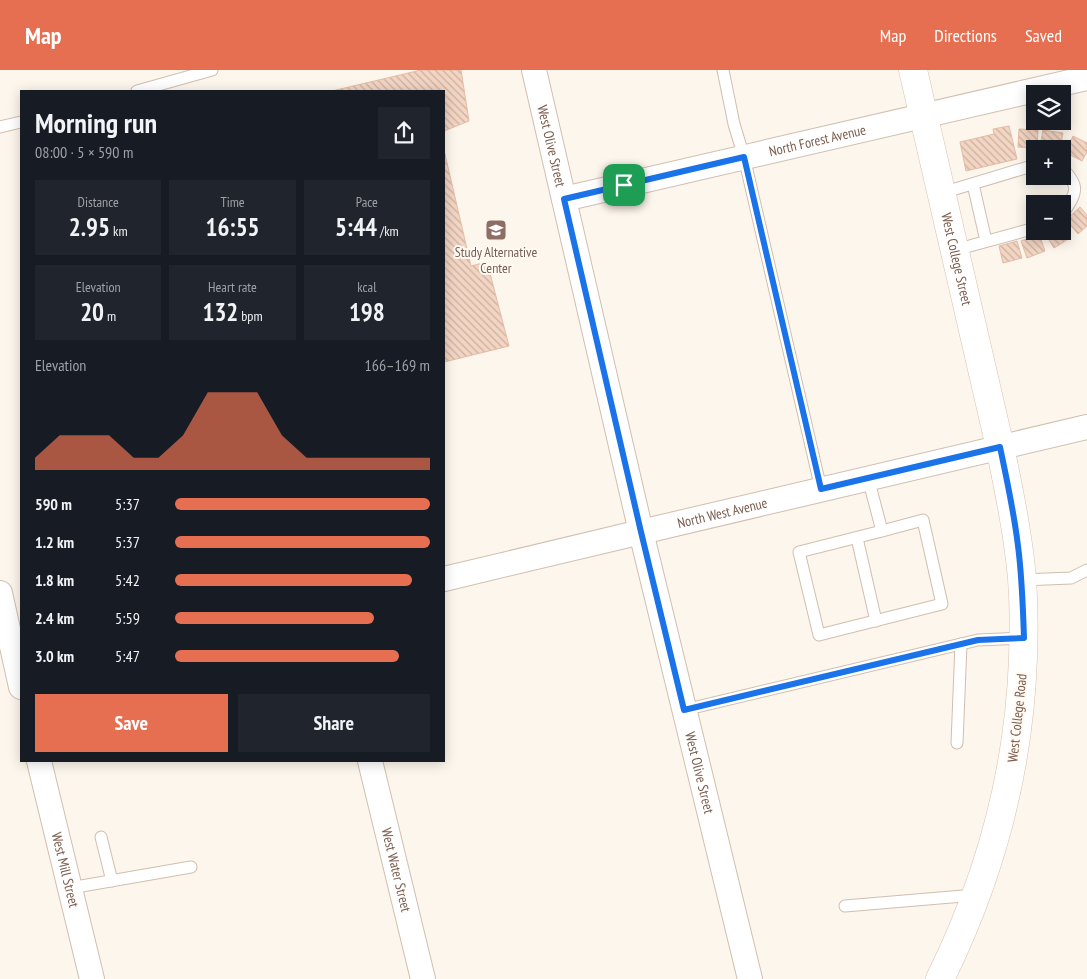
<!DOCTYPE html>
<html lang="en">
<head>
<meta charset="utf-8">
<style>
  body { margin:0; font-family:"PT Sans Narrow",sans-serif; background:#20242c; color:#f1f3f6; height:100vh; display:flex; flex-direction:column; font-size:19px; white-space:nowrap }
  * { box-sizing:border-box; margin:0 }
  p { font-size:16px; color:#9ea1a6 }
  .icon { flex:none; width:28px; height:28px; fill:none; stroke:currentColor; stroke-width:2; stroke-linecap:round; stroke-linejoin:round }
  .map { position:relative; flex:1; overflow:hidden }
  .side { position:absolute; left:20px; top:20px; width:425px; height:672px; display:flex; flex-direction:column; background:#171b24; border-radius:0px; box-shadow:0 2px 12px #0003 }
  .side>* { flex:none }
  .tools { position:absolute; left:1026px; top:15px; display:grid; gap:10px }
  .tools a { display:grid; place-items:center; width:45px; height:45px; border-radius:0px; background:#171b24; box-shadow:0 2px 12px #0003; font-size:25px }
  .pin { position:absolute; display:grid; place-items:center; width:42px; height:42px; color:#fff; margin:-21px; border-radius:10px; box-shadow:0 2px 8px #0006 }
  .round { display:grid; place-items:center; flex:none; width:52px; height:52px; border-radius:0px; background:#20242c }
  .head { display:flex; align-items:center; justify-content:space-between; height:85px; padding:0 15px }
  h1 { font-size:28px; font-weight:700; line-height:38px }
  .figures { display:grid; grid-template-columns:repeat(3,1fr); gap:8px; height:85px; padding:5px 15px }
  .figures div { display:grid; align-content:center; border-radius:0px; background:#20242c; text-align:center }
  .figures b { font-size:25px; font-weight:700 }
  .figures small { font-size:14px; font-weight:400 }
  .figures p { font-size:14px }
  .chart { height:140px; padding:10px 15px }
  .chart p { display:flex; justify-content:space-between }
  .chart svg { width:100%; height:90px; margin-top:5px; fill:#e76f51; opacity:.7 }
  .cta { display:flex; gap:10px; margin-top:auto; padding:10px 15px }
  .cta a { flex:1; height:58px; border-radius:0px; background:#e76f51; color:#fff; font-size:20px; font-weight:700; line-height:58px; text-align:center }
  .cta a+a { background:#20242c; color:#f1f3f6 }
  ul { padding:0 15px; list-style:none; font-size:16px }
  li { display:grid; grid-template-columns:80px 60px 1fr; align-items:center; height:38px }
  li i { height:12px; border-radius:6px; background:#e76f51 }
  header { display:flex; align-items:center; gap:30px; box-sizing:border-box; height:70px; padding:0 25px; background:#e76f51; color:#fff }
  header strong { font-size:24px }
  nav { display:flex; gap:28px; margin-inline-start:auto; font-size:18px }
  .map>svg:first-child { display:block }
</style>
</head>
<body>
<header>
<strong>Map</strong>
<nav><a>Map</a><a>Directions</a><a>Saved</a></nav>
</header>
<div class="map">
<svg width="1087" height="909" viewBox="0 0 1087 909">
  <defs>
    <pattern id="building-back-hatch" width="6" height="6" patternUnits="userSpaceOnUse" patternTransform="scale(1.25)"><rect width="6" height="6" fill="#f3d5c3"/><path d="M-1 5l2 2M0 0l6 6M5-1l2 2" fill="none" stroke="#cab0a1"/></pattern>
  </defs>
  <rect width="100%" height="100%" fill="#fdf6ec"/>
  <g fill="url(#building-back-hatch)" stroke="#e6bba3">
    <polygon points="421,0 461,0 469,51 444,61 444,21 332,21"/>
    <polygon points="1009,56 1017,89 966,101 960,72 994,64 993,59"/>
    <polygon points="1019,59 1038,60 1037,78 1018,77"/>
    <polygon points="1043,60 1063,63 1060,79 1040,77"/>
    <polygon points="1073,66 1087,73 1087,82 1082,91 1065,82"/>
    <polygon points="444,80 471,196 487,192 509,276 444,292"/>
    <polygon points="1080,137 1087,145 1087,156 1078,164 1066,150"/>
    <polygon points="1062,155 1070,168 1054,178 1044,162 1046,161 1062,161"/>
    <polygon points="1039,164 1045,181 1027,188 1021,171"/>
    <polygon points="1017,171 1022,188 1003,193 999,176"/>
  </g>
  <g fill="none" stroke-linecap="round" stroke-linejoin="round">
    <g stroke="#d1beb0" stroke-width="13">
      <g id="service">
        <polyline points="723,0 734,54 744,87 821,419"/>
        <polyline points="137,21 212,0"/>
        <polyline points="0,57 21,52"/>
        <path d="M1062,98c18,18 15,24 2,44l-2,1"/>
        <polyline points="973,114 986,171"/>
        <polyline points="942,123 1035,95"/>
        <polyline points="955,180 1035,158"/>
        <polyline points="868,408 882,461 799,482 819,565 942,534 923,450 882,461"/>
        <polyline points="857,468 876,551"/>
        <polyline points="1022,510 1071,508 1087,500"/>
        <polyline points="961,574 978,570 1024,568"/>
        <polyline points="684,640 961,574 957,673"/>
        <polyline points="101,767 112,811"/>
        <polyline points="70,818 191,797"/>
        <polyline points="845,836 975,825"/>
      </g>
    </g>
    <g stroke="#d1beb0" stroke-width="26">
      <g id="minor">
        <path id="s1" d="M534,0l107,462 109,447"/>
        <path id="s2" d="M564,129l523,-121"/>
        <path id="s3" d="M444,509l197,-47 446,-105"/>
        <polyline points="0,523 21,617"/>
        <path id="s4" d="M39,691l53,218"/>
        <path id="s5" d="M370,691l53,218"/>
      </g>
    </g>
    <g stroke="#d6c0b0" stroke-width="29">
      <g id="secondary">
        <path id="s6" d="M913,0l87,377c9,44 18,87 22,131 2,27 2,54 1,80 -4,113 -33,220 -83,321"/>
      </g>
    </g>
    <use href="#service" stroke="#fff" stroke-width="11"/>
    <use href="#minor" stroke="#fff" stroke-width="24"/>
    <use href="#secondary" stroke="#fff" stroke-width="28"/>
  </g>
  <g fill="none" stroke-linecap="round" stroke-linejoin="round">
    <g stroke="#fff" stroke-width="10">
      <path id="route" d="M744,87l77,332 179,-42c7,33 14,65 18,99 4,30 5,61 6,92l-46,2 -294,70 -43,-178 -77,-333z"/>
    </g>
    <use href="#route" stroke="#1a73e8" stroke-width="6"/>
  </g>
  <defs>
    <g id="school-square" transform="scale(1.125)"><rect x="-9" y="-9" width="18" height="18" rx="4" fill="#8d6e63" stroke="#fffaf3"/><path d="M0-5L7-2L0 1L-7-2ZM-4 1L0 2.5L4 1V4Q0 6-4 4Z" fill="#fff"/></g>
  </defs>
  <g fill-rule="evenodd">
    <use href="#school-square" x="496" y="160"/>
  </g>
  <g text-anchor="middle" stroke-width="4" stroke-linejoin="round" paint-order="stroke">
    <g font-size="14" fill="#7a5c4d" stroke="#fffaf3">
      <text dy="5" stroke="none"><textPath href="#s2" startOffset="260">North Forest Avenue</textPath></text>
      <text dy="5" stroke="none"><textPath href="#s1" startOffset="78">West Olive Street</textPath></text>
      <text dy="5" stroke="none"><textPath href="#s6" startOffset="194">West College Street</textPath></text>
      <text dy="5" stroke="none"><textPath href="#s3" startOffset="286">North West Avenue</textPath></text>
      <text transform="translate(1017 648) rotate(-84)" y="5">West College Road</text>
      <text dy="5" stroke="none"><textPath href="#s1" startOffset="722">West Olive Street</textPath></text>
      <text dy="5" stroke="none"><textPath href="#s4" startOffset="112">West Mill Street</textPath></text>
      <text dy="5" stroke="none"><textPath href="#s5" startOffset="112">West Water Street</textPath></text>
    </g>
    <g font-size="14" fill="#785e54" stroke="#fffaf3">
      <text x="496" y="187">Study Alternative<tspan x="496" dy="16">Center</tspan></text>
    </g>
  </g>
</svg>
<div class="tools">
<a><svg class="icon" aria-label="layers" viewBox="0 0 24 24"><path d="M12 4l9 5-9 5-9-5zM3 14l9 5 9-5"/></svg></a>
<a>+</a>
<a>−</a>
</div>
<div class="pin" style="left:624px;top:115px;background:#1e9e55"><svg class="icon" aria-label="arrive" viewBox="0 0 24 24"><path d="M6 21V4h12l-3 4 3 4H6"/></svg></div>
<section class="side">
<div class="head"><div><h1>Morning run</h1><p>08:00 · 5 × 590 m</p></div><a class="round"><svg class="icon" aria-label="share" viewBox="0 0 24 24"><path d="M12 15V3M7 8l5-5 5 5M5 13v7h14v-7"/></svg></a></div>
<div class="figures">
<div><p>Distance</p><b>2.95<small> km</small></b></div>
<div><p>Time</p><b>16:55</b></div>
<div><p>Pace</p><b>5:44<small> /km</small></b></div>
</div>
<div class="figures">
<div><p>Elevation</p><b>20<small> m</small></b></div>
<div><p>Heart rate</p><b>132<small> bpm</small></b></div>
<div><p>kcal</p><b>198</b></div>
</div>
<div class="chart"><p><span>Elevation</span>166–169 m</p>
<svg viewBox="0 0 160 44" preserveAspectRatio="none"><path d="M0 44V38L10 27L20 27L30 27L40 38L50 38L60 27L70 6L80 6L90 6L100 27L110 38L120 38L130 38L140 38L150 38L160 38V44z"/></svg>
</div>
<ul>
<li><b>590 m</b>5:37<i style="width:100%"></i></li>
<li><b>1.2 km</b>5:37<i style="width:100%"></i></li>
<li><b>1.8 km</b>5:42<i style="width:93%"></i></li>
<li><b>2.4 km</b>5:59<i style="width:78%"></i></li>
<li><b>3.0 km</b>5:47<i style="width:88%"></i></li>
</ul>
<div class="cta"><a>Save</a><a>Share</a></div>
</section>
</div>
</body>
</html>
